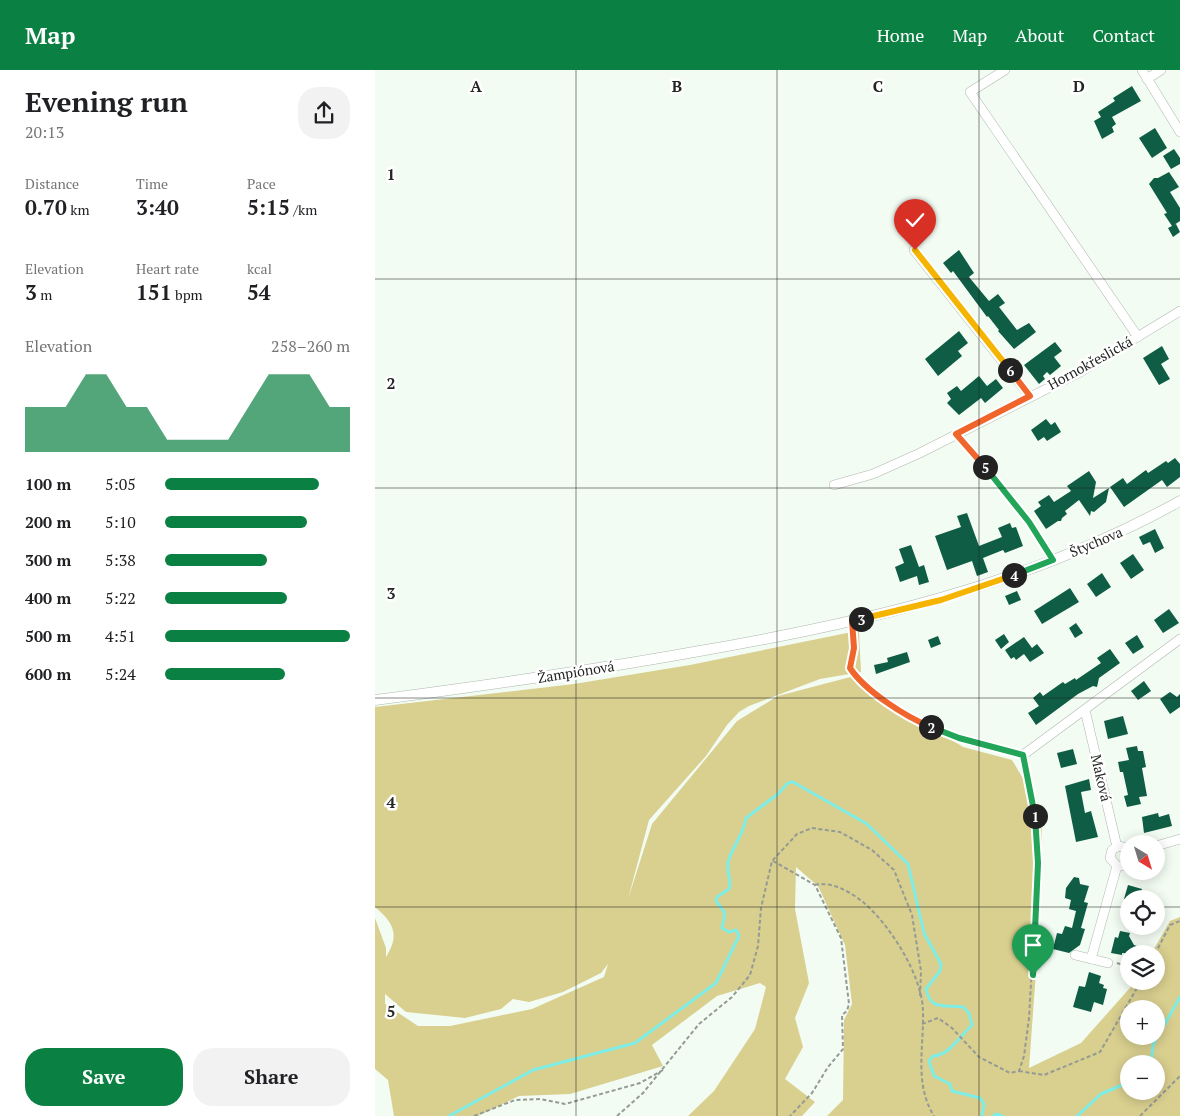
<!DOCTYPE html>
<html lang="en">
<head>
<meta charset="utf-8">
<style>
  body { margin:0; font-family:"PT Serif",serif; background:#f2f2f2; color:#202124; height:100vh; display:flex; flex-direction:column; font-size:19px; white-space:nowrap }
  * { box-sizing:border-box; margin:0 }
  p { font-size:16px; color:#757577 }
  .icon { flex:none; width:28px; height:28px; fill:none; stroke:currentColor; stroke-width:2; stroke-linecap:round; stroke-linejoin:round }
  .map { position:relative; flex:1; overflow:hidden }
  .panel { display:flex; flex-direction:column; background:#fff; width:375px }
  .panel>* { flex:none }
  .needle { width:32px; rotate:142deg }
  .fabs { position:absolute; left:745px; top:765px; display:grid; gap:10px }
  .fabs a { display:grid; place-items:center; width:45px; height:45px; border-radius:50%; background:#fff; box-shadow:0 2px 12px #0003; font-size:25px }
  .pin { position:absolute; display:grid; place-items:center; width:42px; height:42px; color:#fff; margin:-51px -21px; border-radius:50% 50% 50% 0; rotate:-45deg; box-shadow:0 0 5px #0007 }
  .pin .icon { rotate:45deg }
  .km { position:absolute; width:25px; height:25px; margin:-12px; border-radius:50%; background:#222; color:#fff; font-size:14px; line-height:25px; text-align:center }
  .round { display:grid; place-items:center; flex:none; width:52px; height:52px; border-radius:20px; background:#f2f2f2 }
  .headline { display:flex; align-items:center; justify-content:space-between; height:85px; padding:0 25px }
  h1 { font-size:28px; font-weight:700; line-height:38px }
  .stats { display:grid; grid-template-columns:repeat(3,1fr); gap:8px; height:85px; padding:5px 25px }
  .stats div { display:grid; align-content:center }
  .stats b { font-size:21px; font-weight:700 }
  .stats small { font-size:14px; font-weight:400 }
  .stats p { font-size:14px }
  .chart { height:140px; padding:10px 25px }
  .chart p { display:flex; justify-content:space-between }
  .chart svg { width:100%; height:90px; margin-top:5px; fill:#0b8043; opacity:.7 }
  .primary-button { display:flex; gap:10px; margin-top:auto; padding:10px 25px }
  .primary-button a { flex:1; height:58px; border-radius:20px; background:#0b8043; color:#fff; font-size:20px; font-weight:700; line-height:58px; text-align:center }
  .primary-button a+a { background:#f2f2f2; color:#202124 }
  ul { padding:0 25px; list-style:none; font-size:16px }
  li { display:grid; grid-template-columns:80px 60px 1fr; align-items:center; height:38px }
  li i { height:12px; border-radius:6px; background:#0b8043 }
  header { display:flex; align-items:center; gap:30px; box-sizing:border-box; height:70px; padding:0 25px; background:#0b8043; color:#fff }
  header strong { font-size:24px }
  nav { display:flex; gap:28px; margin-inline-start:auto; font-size:18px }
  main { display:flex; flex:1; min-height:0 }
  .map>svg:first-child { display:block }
</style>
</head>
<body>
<header>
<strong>Map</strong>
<nav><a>Home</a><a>Map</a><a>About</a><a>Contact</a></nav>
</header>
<main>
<section class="panel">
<div class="headline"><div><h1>Evening run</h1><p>20:13</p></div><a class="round"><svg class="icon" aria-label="share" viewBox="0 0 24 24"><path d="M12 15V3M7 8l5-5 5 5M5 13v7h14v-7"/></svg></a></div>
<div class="stats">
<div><p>Distance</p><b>0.70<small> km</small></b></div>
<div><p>Time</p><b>3:40</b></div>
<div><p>Pace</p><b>5:15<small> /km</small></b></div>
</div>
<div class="stats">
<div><p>Elevation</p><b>3<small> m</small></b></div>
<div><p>Heart rate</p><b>151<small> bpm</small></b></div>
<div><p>kcal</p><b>54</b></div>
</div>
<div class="chart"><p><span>Elevation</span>258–260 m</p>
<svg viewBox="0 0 160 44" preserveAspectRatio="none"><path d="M0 44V22L10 22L20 22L30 6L40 6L50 22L60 22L70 38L80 38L90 38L100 38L110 22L120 6L130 6L140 6L150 22L160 22V44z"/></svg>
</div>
<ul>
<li><b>100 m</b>5:05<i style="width:83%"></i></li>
<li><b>200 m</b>5:10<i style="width:77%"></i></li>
<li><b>300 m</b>5:38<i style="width:55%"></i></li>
<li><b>400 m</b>5:22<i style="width:66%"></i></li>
<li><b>500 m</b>4:51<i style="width:100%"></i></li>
<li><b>600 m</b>5:24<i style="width:65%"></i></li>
</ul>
<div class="primary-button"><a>Save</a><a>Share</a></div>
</section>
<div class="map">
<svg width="805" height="1046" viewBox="0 0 805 1046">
  <rect width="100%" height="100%" fill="#f3fcf3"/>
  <path fill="#d9cf8f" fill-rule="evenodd" d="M477,562h7l2,40 -41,7 -71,27 -10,6 -12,13 -21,31 -57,64 -21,79 24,-75 85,-103 41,-25 80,-21 44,33 61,39 49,13 30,50 -2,106 -11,152 52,-25 55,-62h20v-27h-5l19,-33 10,-4v199h-353l16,-16 1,-80 8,-16 -7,-59 -27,-59 -22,-19 -1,42 14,74 -14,35 8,29 -18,32 30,23 -13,14h-114l26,-25 41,-62 11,-42 -6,-4 -43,13 -65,49 11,21 -93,28 -51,2 -41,20h-84l-6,-36 -13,-11v-151l11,30v9c14,-22 8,-34 -11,-50v-200l199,-23 116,-19zM233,894l-4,13 -72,32 -82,17h-32l-33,-22v-10l21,18 59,6 36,-9 12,-10 16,3 34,-10 38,-19zM754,939h27v27h-27zM754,994h27v27h-27z"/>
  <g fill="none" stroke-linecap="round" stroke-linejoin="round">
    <g stroke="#7eede5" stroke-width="3">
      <polyline points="776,994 778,975 805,927"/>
      <path d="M74,1046l84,-46 102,-27 81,-60 23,-47 -3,-6 -7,2 -7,-4 3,-15 -9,-12 1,-4 12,-8c3,-9 -3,-19 -1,-27 5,-17 15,-26 18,-44l32,-24 10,-11 5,-1 74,42 41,40 16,69 17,31 -1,7 -14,18c5,23 19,15 37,18l6,6 3,12c-13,12 -22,30 -39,31l-4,5 5,15 16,8 2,7 28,7 4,6 -2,12"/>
      <polyline points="618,1046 621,1044 627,1046"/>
      <polyline points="702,1046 726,1024 754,1012"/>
    </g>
  </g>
  <g fill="#0f5d45">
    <polygon points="757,16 766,31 737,47 741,54 737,57 739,62 727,69 719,51 726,47 723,42 740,31 738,28"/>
    <polygon points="780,58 792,78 777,88 764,68"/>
    <polygon points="799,79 805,88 805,94 796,99 788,86"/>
    <polygon points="794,102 804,117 795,122 805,138 805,151 799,155 801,154 805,162 798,167 793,158 797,156 789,144 792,143 774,114 779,108 783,108"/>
    <polygon points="584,180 599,203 594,207 614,231 623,224 630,233 624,237 642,260 654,253 661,262 639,279 623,261 624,260 613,246 612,247 578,201 576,203 568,193"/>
    <polygon points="584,261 593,273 583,281 587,286 563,306 550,289"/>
    <polygon points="680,272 687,281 679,287 686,296 675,305 672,302 668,306 670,309 664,314 649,295"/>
    <polygon points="787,276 794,289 786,294 795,309 784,315 768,288"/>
    <polygon points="604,306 612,316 621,309 628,318 610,333 606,328 584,345 572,333 576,329 572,323 582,316 586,321"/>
    <polygon points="671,349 676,355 680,352 686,362 672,371 669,367 663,371 656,360"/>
    <polygon points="800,388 805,394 805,407 792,417 787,410 749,437 735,417 748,408 752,414 771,400 773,403 791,391 793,393"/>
    <polygon points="714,401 721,412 718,428 734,418 731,432 719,442 716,441 715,446 704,430 690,441 692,444 687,448 686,451 683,451 671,459 659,441 666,436 663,432 674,425 679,432 696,421 692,416"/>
    <polygon points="592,443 604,476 627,467 623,458 635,453 637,458 641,457 648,476 630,483 628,480 608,488 613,502 602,506 597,491 572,500 560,466 586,457 582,446"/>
    <polygon points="780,459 789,478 780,483 775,472 768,475 764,467"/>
    <polygon points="536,475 544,497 549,495 554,512 544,515 542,506 525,512 520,497 529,493 524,479"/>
    <polygon points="758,484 769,500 756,509 745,493"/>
    <polygon points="727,503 736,517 721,527 712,514"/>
    <polygon points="695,518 704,532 667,554 659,541"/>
    <polygon points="642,521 646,530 634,535 630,526"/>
    <polygon points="794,539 804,553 788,563 779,550"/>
    <polygon points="701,553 708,563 700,568 694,558"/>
    <polygon points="629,564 634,572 626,579 620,570"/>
    <polygon points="762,565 769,577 758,584 750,573"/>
    <polygon points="563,566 566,574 556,578 553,570"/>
    <polygon points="649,567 657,578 662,574 669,583 655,592 649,584 641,590 639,587 636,589 630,580"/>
    <polygon points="735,579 745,593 724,608 722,617 718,616 703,624 661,655 653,643 664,636 658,628 665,622 668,626 688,612 690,614 700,608 701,610 726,593 722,588"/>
    <polygon points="532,582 535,592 501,604 499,595 513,592 512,588"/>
    <polygon points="769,611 776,621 763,630 756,621"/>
    <polygon points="795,622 802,627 805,624 805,637 795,644 785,629"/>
    <polygon points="748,646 753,664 733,669 729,651"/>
    <polygon points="762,676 763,681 768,681 771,697 767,698 772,726 764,727 766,734 752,737 749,726 753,725 748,702 745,702 743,692 754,690 751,678"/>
    <polygon points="698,679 702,694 686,698 682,683"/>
    <polygon points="714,709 716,720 706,722 710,743 716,741 723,767 701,772 690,716"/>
    <polygon points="783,743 784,747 794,744 797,756 769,763 767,747"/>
    <polygon points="699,807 704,808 705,814 714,816 709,832 713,833 706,858 710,859 705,875 694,883 678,879 682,863 687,864 690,856 697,858 701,841 694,839 696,830 690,828 691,818"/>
    <polygon points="753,815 767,819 764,829 749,829"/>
    <polygon points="745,861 755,863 754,866 759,875 762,876 760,884 747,883 747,885 736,883 740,867 743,868"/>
    <polygon points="714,902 726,906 724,913 729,915 728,918 732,919 728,935 719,932 716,942 698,937 704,916 710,917"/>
  </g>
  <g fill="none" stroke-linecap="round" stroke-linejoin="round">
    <g stroke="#aeb7ae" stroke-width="10">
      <g id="minor">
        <polyline points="630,0 595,22 763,267"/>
        <polyline points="767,0 805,62"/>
        <polyline points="772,9 786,0"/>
        <polyline points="539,180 655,326"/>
        <polyline points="459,415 498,404 545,383 705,302 805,241"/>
        <polyline points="710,640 742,777"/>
        <polyline points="648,685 805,569"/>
        <polyline points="781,776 805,769"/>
        <path d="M754,781c-5,-6 -11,-6 -17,-1l-2,8 7,8h6l6,-5"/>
        <polyline points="700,885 733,893"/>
        <polyline points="716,889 742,796"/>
      </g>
    </g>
    <g stroke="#aeb7ae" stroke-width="11">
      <path id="tertiary" d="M0,630c107,-14 213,-29 319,-48 169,-29 335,-67 486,-151"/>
    </g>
    <g stroke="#949b94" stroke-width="2" stroke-dasharray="4 2.5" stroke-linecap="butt">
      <polyline points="588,371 654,452 673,482"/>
      <path d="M478,561l1,17 -4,20c7,11 17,18 28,26 43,33 83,45 135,58"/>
      <polyline points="398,791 440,815 466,868 474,934 472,941 467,945 468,979 453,997 437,1023 415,1046"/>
      <path d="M440,815c17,-4 35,7 48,17 27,23 59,73 60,109 1,36 -9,73 11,105"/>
      <polyline points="780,884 795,855 805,851"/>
      <polyline points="742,893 754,897"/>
      <polyline points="547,954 563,948 577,958 604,987 635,1003 644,1001 649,986 654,948 663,793 660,744 650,694"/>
      <polyline points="644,1001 669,1005 725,982 766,911"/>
      <polyline points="99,1046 140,1030 165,1029 190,1034 265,1013 288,1000"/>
      <polyline points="242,1046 268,1023 324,954 357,927 375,905 383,876 386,838 397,791 422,764 437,758 465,762 497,780 519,800 537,845 546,901 545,927"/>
      <polyline points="765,1046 805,1006"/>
    </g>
    <use href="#minor" stroke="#fff" stroke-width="9"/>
    <use href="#tertiary" stroke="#fff" stroke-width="10"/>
  </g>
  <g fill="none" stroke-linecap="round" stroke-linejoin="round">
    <g stroke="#fff" stroke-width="10">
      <polyline id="split-1" points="658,905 663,793 660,746"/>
    </g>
    <g stroke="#fff" stroke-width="10">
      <polyline id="split-2" points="556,657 584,668 648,685 660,746"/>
    </g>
    <g stroke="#fff" stroke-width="10">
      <path id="split-3" d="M486,549l-9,2 2,27 -4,20c15,23 56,49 81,59"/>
    </g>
    <g stroke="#fff" stroke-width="10">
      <polyline id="split-4" points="486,549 566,530 639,505"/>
    </g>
    <g stroke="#fff" stroke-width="10">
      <polyline id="split-5" points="610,397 654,452 678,490 639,505"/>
    </g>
    <g stroke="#fff" stroke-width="10">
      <polyline id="split-6" points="610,397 581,364 655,326 635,300"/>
    </g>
    <g stroke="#fff" stroke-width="10">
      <polyline id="split-7" points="540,180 635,300"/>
    </g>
    <use href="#split-1" stroke="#22a559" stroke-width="6"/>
    <use href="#split-2" stroke="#22a559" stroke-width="6"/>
    <use href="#split-3" stroke="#f0652b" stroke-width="6"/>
    <use href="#split-4" stroke="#f5b400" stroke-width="6"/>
    <use href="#split-5" stroke="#22a559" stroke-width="6"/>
    <use href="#split-6" stroke="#f0652b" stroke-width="6"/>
    <use href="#split-7" stroke="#f5b400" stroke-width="6"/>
  </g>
  <path fill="none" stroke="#222522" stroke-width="1" stroke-opacity="0.55" d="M201,0v1046M402,0v1046M604,0v1046M0,209h805M0,418h805M0,628h805M0,837h754M781,837h24"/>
  <g text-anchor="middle" stroke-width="5" stroke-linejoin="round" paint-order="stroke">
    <g font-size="14" fill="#222522" stroke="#fff">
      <text transform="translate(715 293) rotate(-29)" y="5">Hornokřeslická</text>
      <text transform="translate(721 472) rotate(-23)" y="5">Štychova</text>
      <text transform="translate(201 602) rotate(-9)" y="5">Žampiónová</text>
      <text transform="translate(726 708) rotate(77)" y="5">Maková</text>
    </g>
  </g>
  <g font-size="16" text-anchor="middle" font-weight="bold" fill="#222522" stroke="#fff" stroke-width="5" stroke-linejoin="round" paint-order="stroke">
    <text x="101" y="22">A</text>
    <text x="302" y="22">B</text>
    <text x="503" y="22">C</text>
    <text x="704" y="22">D</text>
    <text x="16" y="110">1</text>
    <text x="16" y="319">2</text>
    <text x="16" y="529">3</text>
    <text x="16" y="738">4</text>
    <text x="16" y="947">5</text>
  </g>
</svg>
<div class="fabs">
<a><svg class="needle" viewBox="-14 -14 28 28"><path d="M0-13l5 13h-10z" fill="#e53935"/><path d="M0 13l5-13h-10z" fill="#757577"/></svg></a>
<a><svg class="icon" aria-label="locate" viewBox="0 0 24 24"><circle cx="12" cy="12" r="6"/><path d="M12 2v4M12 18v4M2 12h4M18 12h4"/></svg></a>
<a><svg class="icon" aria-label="layers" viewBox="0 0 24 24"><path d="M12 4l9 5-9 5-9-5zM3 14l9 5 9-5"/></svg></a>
<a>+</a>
<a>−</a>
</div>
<div class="pin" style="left:658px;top:905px;background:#1e9e55"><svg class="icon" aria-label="arrive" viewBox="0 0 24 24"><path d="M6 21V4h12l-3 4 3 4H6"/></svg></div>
<div class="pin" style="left:540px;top:180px;background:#d93025"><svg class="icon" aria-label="check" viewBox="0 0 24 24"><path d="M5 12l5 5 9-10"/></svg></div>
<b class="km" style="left:660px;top:746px">1</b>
<b class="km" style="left:556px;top:657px">2</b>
<b class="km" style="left:486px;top:549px">3</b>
<b class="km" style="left:639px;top:505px">4</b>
<b class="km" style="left:610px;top:397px">5</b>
<b class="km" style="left:635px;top:300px">6</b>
</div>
</main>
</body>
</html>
